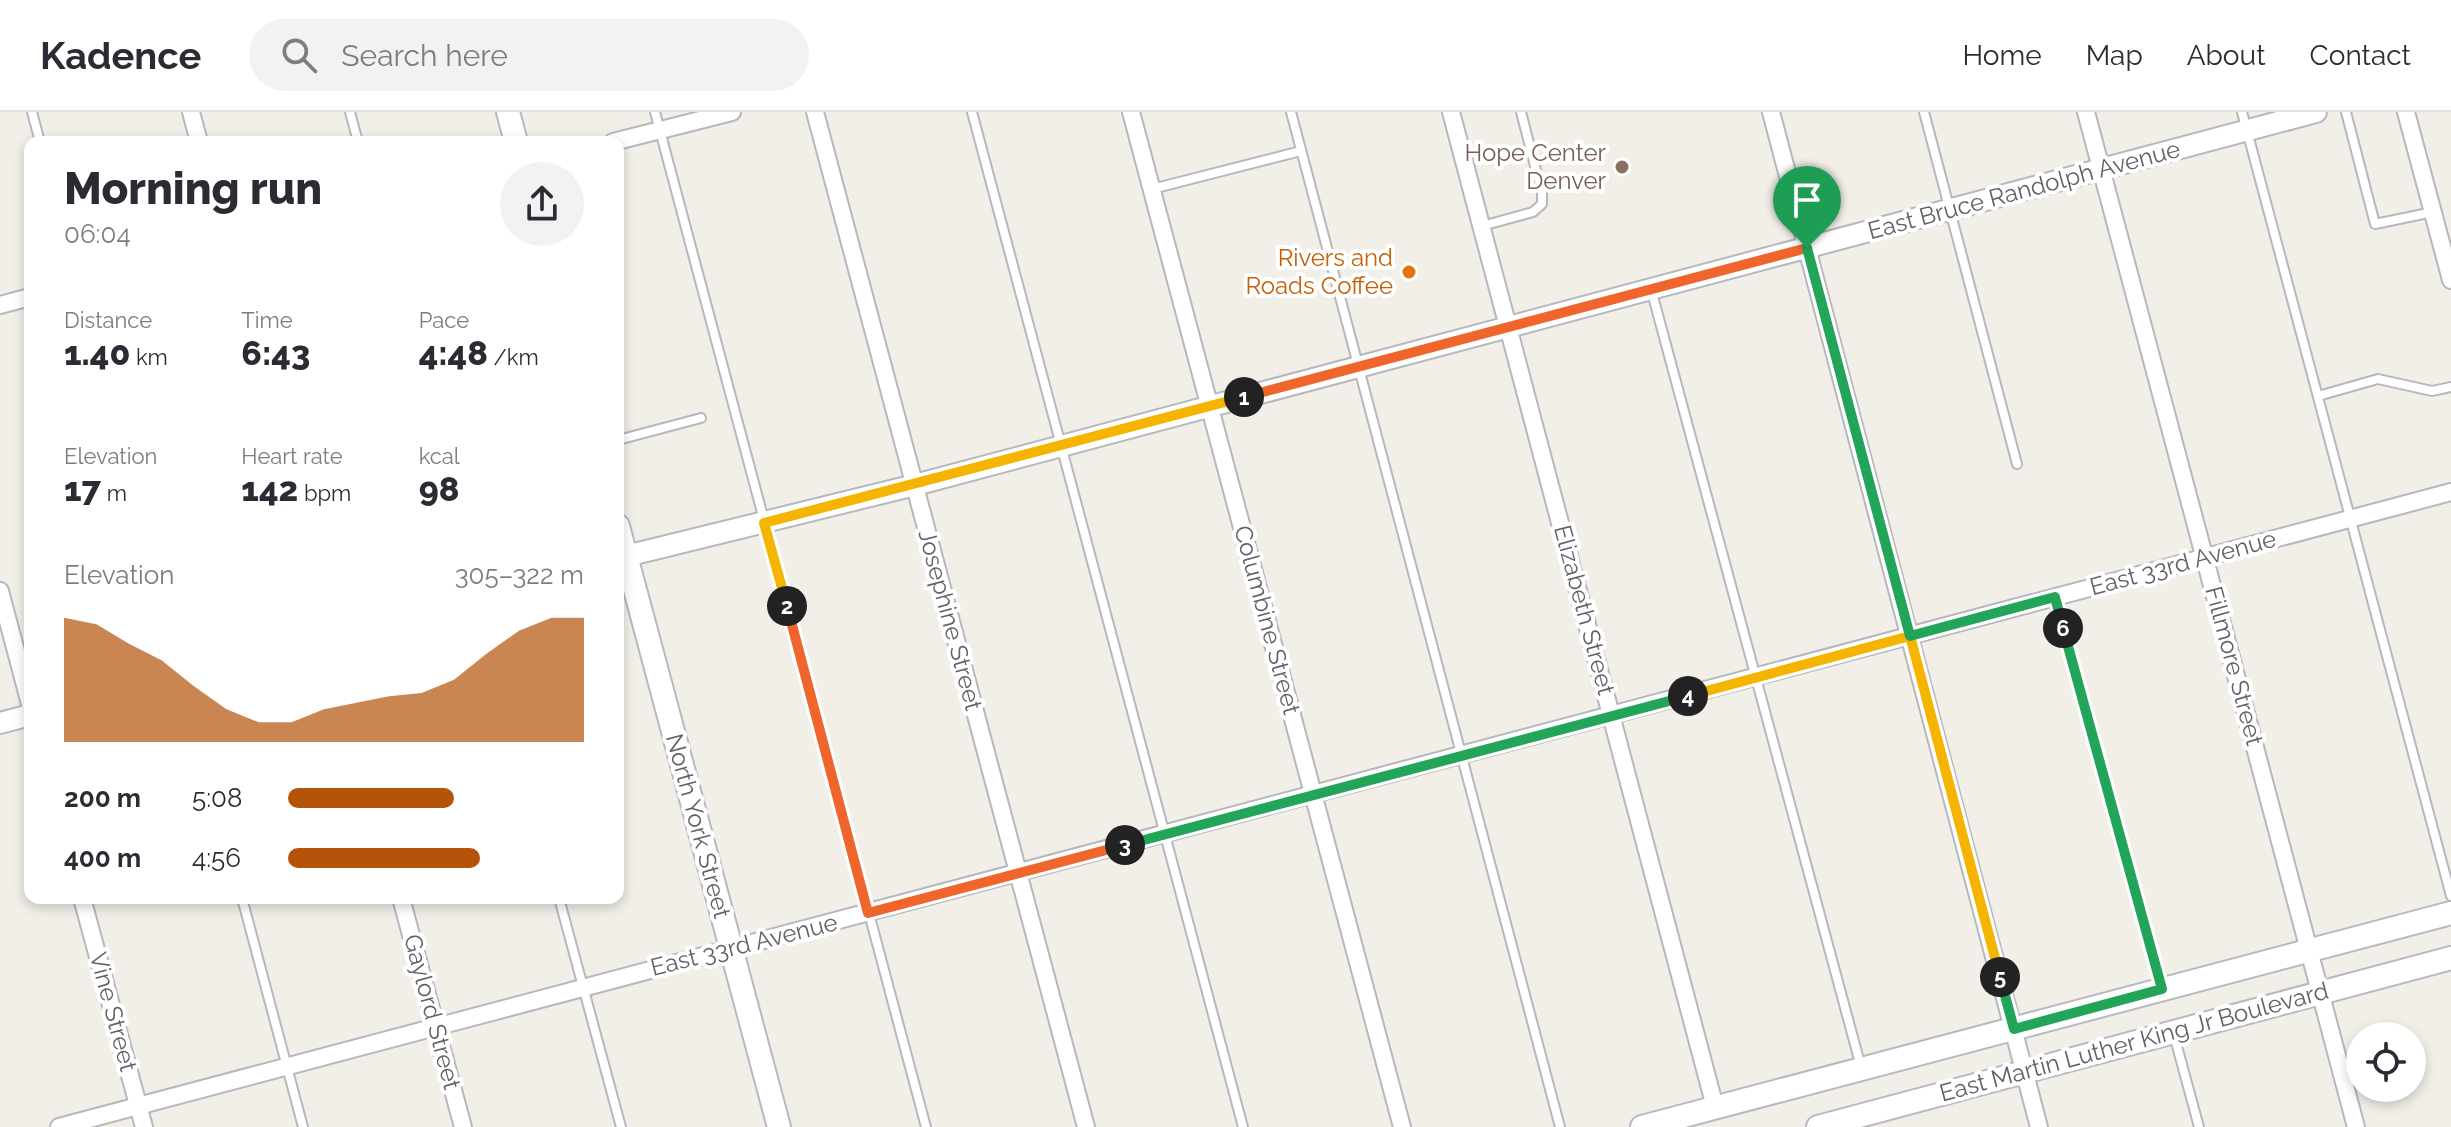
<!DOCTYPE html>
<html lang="en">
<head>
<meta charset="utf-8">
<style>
  body { margin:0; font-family:Raleway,sans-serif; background:#f2f2f3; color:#2b2b33; height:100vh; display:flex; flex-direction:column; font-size:30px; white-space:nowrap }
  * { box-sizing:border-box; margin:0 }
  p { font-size:26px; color:#7c7c81 }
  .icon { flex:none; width:44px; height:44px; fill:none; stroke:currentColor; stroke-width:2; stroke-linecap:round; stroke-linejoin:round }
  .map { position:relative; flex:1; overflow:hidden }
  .panel { position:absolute; left:24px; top:24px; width:600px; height:768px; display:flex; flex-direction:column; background:#fff; border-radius:16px; box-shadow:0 4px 12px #0003 }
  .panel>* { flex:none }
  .fabs { position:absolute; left:2346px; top:910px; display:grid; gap:16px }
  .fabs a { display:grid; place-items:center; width:80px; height:80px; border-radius:50%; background:#fff; box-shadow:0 4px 12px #0003; font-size:40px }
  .pin { position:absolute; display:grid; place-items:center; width:68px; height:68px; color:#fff; margin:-82px -34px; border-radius:50% 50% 50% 0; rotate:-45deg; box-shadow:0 0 8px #0007 }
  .pin .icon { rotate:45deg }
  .km { position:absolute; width:40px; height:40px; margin:-20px; border-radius:50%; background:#222; color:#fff; font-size:22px; line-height:40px; text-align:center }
  .round { display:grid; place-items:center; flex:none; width:84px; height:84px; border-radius:42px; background:#f2f2f3 }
  .summary { display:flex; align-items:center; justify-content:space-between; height:136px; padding:0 40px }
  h1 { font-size:44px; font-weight:800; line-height:60px }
  .stats { display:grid; grid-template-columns:repeat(3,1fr); gap:12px; height:136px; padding:8px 40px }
  .stats div { display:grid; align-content:center }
  .stats b { font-size:34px; font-weight:800 }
  .stats small { font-size:22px; font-weight:400 }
  .stats p { font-size:22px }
  .chart { height:224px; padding:16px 40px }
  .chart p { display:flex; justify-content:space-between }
  .chart svg { width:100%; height:144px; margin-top:8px; fill:#b45309; opacity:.7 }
  ul { padding:0 40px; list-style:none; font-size:26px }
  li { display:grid; grid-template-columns:128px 96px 1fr; align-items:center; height:60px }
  li i { height:20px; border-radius:10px; background:#b45309 }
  header { display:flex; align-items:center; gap:48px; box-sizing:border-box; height:112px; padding:0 40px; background:#fff; border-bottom:2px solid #e1e1e2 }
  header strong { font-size:38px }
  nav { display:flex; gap:44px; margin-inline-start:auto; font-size:28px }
  .search { width:560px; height:72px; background:#f2f2f3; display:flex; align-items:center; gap:20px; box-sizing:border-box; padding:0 28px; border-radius:44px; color:#7c7c81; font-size:30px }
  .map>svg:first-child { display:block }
</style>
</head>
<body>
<header>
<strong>Kadence</strong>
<div class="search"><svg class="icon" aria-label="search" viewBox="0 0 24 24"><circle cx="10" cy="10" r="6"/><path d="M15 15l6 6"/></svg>Search here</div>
<nav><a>Home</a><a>Map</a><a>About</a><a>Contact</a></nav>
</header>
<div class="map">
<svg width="2451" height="1015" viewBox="0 0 2451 1015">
  <rect width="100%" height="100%" fill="#f1efe8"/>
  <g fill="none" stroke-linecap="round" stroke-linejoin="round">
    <g stroke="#b5b8bc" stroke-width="12">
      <g id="service">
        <polyline points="32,0 40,30"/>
        <polyline points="350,0 358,30"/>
        <polyline points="655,0 926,1015"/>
        <polyline points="972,0 1243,1015"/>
        <polyline points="1291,0 1560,1015"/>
        <polyline points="1924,0 2017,352"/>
        <polyline points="2242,0 2451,784"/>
        <polyline points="2346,0 2375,112 2433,100"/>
        <polyline points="1152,77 1301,39"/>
        <polyline points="1482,114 1533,100 1542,92 1542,81 1521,0"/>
        <polyline points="1651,177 1861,955"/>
        <polyline points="2318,284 2378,267 2432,279 2451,275"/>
        <polyline points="618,328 701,306"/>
        <polyline points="2055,485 2162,874"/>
        <polyline points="242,786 303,1015"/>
        <polyline points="559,786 621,1015"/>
        <polyline points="2174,923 2199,1015"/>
      </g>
    </g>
    <g stroke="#b5b8bc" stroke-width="20">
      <g id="minor">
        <polyline points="191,0 199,30"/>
        <polyline points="815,0 1086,1015"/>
        <polyline points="1131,0 1402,1015"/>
        <polyline points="1451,0 1715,995"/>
        <polyline points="1771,0 2039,1015"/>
        <polyline points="2086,0 2356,1015"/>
        <polyline points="2406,0 2451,168"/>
        <polyline points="613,30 732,0"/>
        <polyline points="0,193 30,185"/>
        <polyline points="0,479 30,592"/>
        <polyline points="82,786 144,1015"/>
        <polyline points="401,786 463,1015"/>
        <polyline points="59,1015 2451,380"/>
      </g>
    </g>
    <g stroke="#b5b8bc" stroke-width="24">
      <g id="tertiary">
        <polyline points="618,446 915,373 2316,0"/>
        <polyline points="0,611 30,603"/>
      </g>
    </g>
    <g stroke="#b6babf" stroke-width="26">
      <g id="secondary">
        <polyline points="508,0 516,30"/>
        <polyline points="618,414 779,1015"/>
        <polyline points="1642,1015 2451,801"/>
        <polyline points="1818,1015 2451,846"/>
      </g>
    </g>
    <use href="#service" stroke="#fff" stroke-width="8"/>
    <use href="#minor" stroke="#fff" stroke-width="16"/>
    <use href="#tertiary" stroke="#fff" stroke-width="20"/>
    <use href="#secondary" stroke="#fff" stroke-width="22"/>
  </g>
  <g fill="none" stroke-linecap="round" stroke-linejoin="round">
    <g stroke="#fff" stroke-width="16">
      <polyline id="split-1" points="1244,285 1807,136"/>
    </g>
    <g stroke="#fff" stroke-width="16">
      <polyline id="split-2" points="787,494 764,411 1244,285"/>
    </g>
    <g stroke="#fff" stroke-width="16">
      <polyline id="split-3" points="787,494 868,801 1125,733"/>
    </g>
    <g stroke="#fff" stroke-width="16">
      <polyline id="split-4" points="1125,733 1688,584"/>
    </g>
    <g stroke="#fff" stroke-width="16">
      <polyline id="split-5" points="1688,584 1910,524 2000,865"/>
    </g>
    <g stroke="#fff" stroke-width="16">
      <polyline id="split-6" points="2000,865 2014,917 2162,877 2063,516"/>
    </g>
    <g stroke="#fff" stroke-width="16">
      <polyline id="split-7" points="1807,136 1910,524 2055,485 2063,516"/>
    </g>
    <use href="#split-1" stroke="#f0652b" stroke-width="10"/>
    <use href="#split-2" stroke="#f5b400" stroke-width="10"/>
    <use href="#split-3" stroke="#f0652b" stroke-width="10"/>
    <use href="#split-4" stroke="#22a559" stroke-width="10"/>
    <use href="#split-5" stroke="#f5b400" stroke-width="10"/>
    <use href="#split-6" stroke="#22a559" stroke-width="10"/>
    <use href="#split-7" stroke="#22a559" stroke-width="10"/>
  </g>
  <circle fill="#8d6e63" stroke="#fff" stroke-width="3" cx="1622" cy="55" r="8"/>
  <circle fill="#e8710a" stroke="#fff" stroke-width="3" cx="1409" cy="160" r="8"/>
  <g text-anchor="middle" stroke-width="8" stroke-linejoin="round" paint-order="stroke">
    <g font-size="24" fill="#785e54" stroke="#fff" text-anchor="end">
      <text x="1606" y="49">Hope Center<tspan x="1606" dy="28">Denver</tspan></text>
    </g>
    <g font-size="24" fill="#5f6368" stroke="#fff">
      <text transform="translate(2024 78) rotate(-15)" y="8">East Bruce Randolph Avenue</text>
      <text transform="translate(2183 451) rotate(-15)" y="8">East 33rd Avenue</text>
      <text transform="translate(1584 498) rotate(75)" y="8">Elizabeth Street</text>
      <text transform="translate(950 508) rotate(75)" y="8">Josephine Street</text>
      <text transform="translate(1267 508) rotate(75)" y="8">Columbine Street</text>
      <text transform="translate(2234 554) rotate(75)" y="8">Fillmore Street</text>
      <text transform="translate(698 714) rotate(75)" y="8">North York Street</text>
      <text transform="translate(744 833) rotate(-14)" y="8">East 33rd Avenue</text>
      <text transform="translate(113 900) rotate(75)" y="8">Vine Street</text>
      <text transform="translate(432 900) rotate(75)" y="8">Gaylord Street</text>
      <text transform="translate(2134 930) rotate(-15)" y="8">East Martin Luther King Jr Boulevard</text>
    </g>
    <g font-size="24" fill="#c56008" stroke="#fff" text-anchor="end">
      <text x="1393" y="154">Rivers and<tspan x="1393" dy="28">Roads Coffee</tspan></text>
    </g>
  </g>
</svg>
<div class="fabs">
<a><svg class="icon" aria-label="locate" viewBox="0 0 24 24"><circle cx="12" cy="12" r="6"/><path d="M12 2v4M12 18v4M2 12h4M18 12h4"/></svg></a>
</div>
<div class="pin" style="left:1807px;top:136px;background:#1e9e55"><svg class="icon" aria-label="arrive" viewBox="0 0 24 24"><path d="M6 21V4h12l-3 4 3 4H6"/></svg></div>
<b class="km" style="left:1244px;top:285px">1</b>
<b class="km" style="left:787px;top:494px">2</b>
<b class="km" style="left:1125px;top:733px">3</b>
<b class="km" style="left:1688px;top:584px">4</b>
<b class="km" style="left:2000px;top:865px">5</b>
<b class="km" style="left:2063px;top:516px">6</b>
<section class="panel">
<div class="summary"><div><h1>Morning run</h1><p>06:04</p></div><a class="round"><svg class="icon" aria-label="share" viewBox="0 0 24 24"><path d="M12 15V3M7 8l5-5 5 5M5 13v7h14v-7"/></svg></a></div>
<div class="stats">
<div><p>Distance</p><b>1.40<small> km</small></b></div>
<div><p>Time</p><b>6:43</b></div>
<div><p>Pace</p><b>4:48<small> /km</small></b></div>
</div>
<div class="stats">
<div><p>Elevation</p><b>17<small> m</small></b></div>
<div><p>Heart rate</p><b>142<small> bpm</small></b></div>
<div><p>kcal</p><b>98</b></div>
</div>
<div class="chart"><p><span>Elevation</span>305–322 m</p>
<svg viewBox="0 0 160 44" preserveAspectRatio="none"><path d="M0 44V6L10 8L20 14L30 19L40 27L50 34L60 38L70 38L80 34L90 32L100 30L110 29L120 25L130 17L140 10L150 6L160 6V44z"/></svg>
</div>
<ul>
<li><b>200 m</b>5:08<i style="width:56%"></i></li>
<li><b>400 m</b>4:56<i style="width:65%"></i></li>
</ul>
</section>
</div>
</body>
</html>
